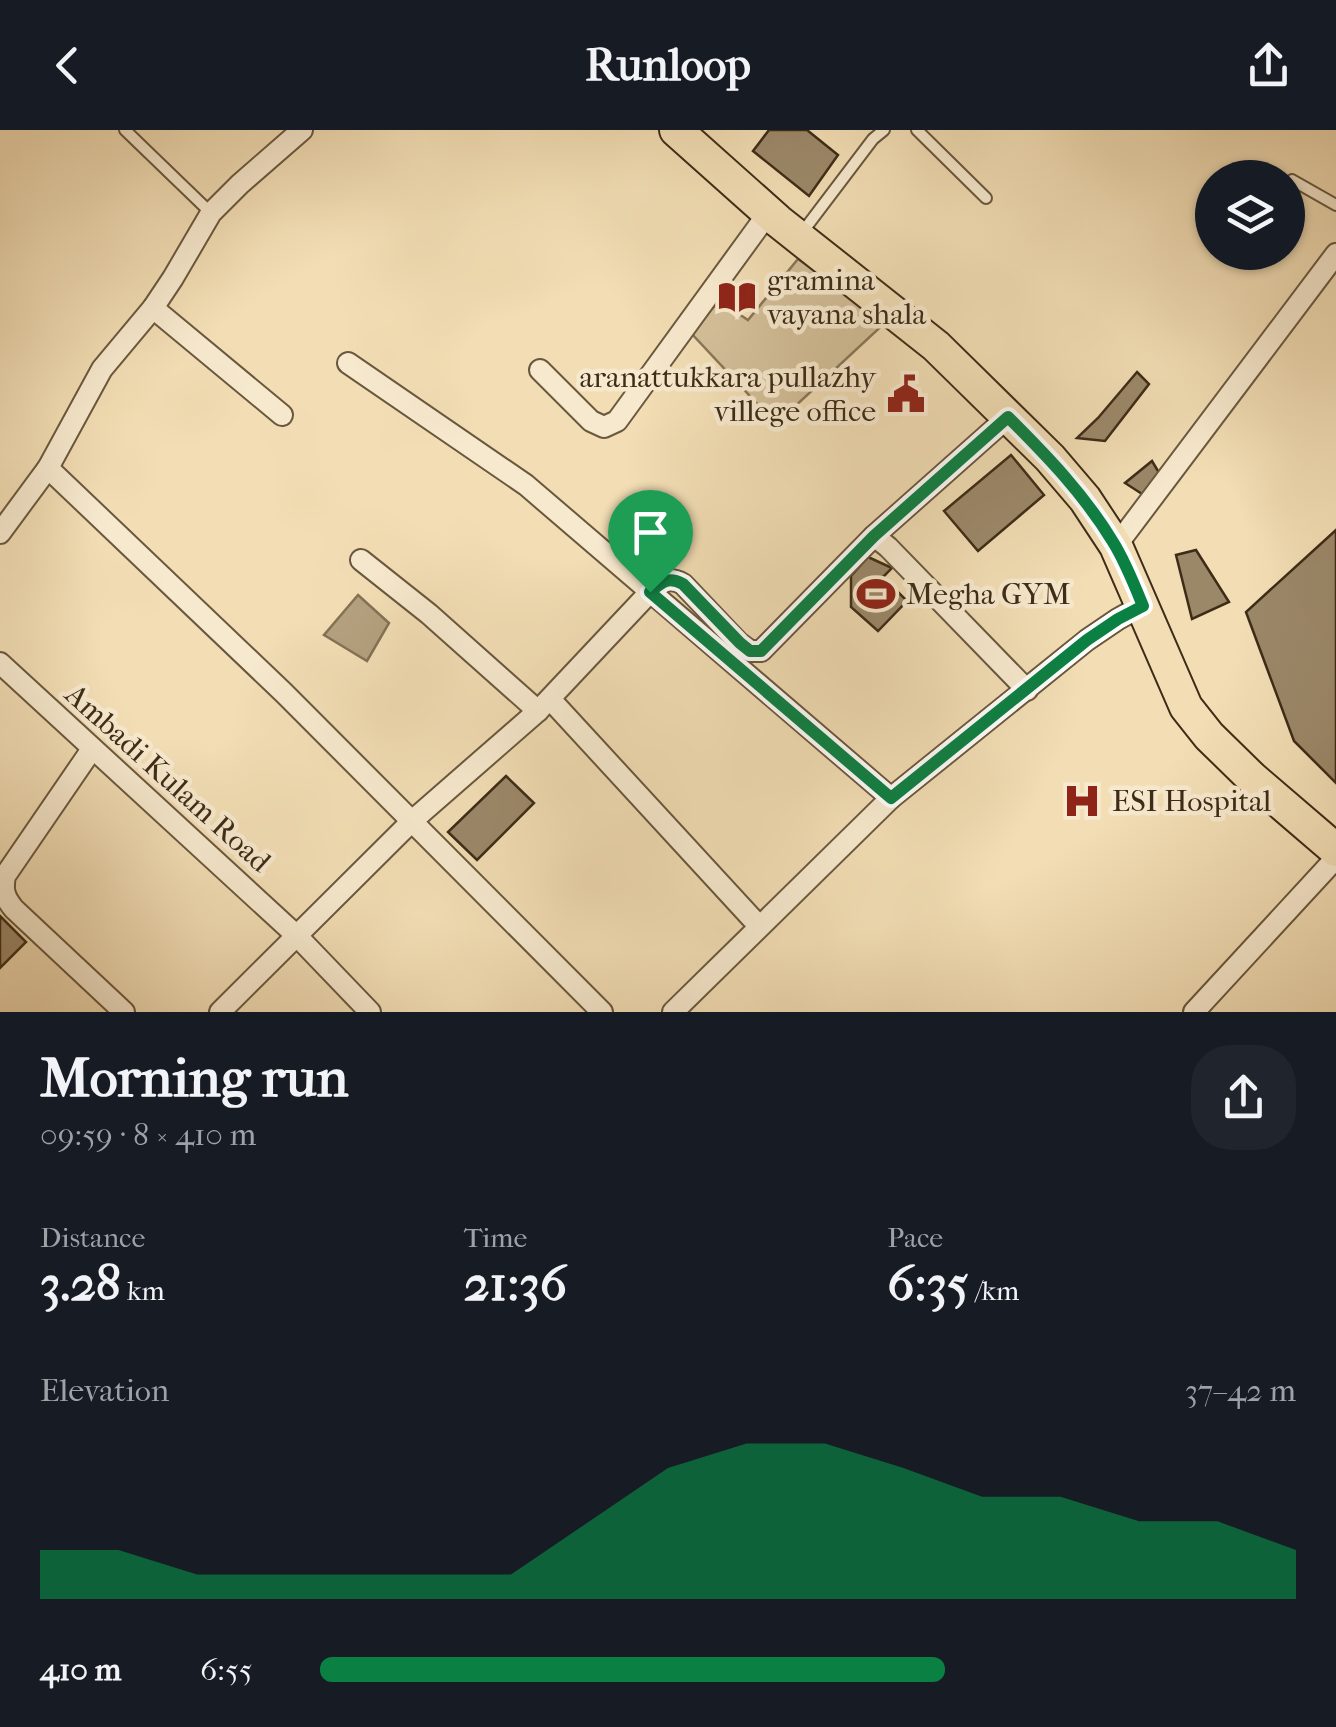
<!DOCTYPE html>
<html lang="en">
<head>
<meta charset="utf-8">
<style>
  body { margin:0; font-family:"IM FELL French Canon",serif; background:#20242c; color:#f1f3f6; height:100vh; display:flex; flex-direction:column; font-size:38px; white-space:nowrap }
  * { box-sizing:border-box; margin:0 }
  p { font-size:32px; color:#9ea1a6 }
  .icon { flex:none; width:55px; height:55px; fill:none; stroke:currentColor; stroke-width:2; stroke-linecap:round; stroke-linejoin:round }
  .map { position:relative; height:882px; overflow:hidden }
  .drawer { display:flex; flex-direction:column; background:#171b24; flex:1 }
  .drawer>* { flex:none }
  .controls { position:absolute; left:1195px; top:30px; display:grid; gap:20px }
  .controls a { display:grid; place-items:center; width:110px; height:110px; border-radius:50%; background:#171b24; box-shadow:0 2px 8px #0004; font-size:50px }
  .pin { position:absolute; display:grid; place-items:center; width:85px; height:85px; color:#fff; margin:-102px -42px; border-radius:50% 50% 50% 0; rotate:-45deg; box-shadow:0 0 10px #0007 }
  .pin .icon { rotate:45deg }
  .round { display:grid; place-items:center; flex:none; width:105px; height:105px; border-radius:40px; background:#20242c }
  .overview { display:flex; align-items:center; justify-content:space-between; height:170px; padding:0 40px }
  h1 { font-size:55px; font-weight:700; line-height:75px }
  .figures { display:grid; grid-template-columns:repeat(3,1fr); gap:15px; height:170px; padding:10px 40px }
  .figures div { display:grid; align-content:center }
  .figures b { font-size:50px; font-weight:700 }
  .figures small { font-size:28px; font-weight:400 }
  .figures p { font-size:28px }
  .chart { height:280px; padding:20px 40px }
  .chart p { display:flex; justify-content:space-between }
  .chart svg { width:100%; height:180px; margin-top:10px; fill:#0b8043; opacity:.7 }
  ul { padding:0 40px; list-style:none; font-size:32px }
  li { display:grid; grid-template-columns:160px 120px 1fr; align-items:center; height:75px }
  li i { height:25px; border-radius:12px; background:#0b8043 }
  header { display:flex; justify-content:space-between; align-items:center; height:130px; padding:0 40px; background:#171b24; font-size:45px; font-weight:700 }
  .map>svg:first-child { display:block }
</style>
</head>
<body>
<header><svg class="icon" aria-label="back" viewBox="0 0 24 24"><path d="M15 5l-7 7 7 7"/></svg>Runloop<svg class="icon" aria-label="share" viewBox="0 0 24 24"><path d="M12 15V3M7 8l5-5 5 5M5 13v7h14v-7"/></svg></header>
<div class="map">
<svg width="1336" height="882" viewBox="0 0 1336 882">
  <rect width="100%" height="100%" fill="#f2ddb4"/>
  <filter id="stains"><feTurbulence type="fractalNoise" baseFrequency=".002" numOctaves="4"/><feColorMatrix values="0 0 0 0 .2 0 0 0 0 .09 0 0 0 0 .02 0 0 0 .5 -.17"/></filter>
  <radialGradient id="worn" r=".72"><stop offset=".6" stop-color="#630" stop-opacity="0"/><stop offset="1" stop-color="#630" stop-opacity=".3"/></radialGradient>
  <polygon fill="#d3bf99" stroke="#887658" stroke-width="2.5" points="798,129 887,191 776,294 691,203 719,171 748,190"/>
  <polygon fill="#b4a17f" stroke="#847255" stroke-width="2.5" points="358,465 389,493 367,531 324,505"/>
  <g fill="#9b8869" stroke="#3d2c17" stroke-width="2.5">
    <polygon points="769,0 807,0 838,25 809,66 753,21"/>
    <polygon points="1137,242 1149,254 1105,311 1077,308 1098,288"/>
    <polygon points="1011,325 1044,365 978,421 944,381"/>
    <polygon points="1152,331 1161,346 1142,364 1125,353"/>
    <polygon points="1336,400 1336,653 1294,611 1246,482"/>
    <polygon points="1196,420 1229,472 1192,489 1176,425"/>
    <polygon points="868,427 892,438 883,447 907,471 878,501 851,477 851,446"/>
    <polygon points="506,646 534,673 477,730 448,702"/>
    <polygon points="0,786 26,812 0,838"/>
  </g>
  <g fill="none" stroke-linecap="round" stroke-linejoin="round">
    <g stroke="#6a583e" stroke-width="14">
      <g id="lane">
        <polyline points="125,0 211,83"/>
        <polyline points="917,0 986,68"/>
        <polyline points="1292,50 1336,75"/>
        <polyline points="801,104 873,9 884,0"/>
      </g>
    </g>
    <g stroke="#6a583e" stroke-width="24">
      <g id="street">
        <polyline points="153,178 282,285"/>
        <polyline points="348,233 526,355 891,668"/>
        <polyline points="540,240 591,291 604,297 617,291 769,82"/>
        <polyline points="1008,287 874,406 888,417 1027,560"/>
        <polyline points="48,338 284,563 602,882"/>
        <polyline points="0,403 48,338 102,239 153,178 173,148 211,83 240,54 302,0"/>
        <polyline points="1116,416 1336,124"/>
        <polyline points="361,430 429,484 538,581"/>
        <polyline points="0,533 297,806 370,882"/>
        <polyline points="550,569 759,796"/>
        <path d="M92,619l-87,127c-3,15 0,22 9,33l110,103"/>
        <path d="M220,882l192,-191 126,-110 112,-119c12,-10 18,-16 33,-8l56,59 11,8h11l113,-115"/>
        <polyline points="673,882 891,668 1087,510 1118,489 1143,475"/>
        <polyline points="1194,882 1336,728"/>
      </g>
    </g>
    <g stroke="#3d2c17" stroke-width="36">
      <polyline id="primary" points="676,0 778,91 936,216 1050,328 1085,369 1116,416 1186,577 1209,606 1252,648 1336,720"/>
    </g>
    <use href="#lane" stroke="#f7e9ce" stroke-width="10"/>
    <use href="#street" stroke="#f7e9ce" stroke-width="20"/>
    <use href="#primary" stroke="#f2ddb4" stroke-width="32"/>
  </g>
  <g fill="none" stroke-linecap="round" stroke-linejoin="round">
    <g stroke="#fff" stroke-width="20">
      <path id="route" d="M1008,287c39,39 76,77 105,125 12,19 21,42 30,64l-25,13 -31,21 -196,158 -241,-206c12,-10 18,-16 33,-8l57,59 10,8h11l113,-115z"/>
    </g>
    <use href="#route" stroke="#0b8043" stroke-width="12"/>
  </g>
  <defs>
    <g id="library-bare" transform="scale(3)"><path d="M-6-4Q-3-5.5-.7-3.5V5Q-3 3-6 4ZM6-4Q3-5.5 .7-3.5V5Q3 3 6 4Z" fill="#8f2418" stroke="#f7e9ce" stroke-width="2.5" paint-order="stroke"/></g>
    <g id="civic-bare" transform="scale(3)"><path d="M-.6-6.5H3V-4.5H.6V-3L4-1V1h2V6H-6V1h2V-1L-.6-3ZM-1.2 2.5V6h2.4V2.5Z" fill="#8f2418" stroke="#f7e9ce" stroke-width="2.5" paint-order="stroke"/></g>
    <g id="stadium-bare" transform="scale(3)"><path d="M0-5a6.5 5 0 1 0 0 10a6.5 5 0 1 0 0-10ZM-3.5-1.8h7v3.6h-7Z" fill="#8f2418" stroke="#f7e9ce" stroke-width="2.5" paint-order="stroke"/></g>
    <g id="hospital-bare" transform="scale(3)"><path d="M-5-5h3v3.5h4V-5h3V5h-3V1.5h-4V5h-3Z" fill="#8f2418" stroke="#f7e9ce" stroke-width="2.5" paint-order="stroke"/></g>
  </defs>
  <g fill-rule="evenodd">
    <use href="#library-bare" x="737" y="167"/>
    <use href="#civic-bare" x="906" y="264"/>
    <use href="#stadium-bare" x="876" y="464"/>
    <use href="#hospital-bare" x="1082" y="671"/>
  </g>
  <g text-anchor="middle" stroke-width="9" stroke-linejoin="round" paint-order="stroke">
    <g font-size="30" fill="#3d2c17" stroke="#f7e9ce" text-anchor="start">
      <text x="767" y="160">gramina<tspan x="767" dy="34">vayana shala</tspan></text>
      <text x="876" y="257" text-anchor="end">aranattukkara pullazhy<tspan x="876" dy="34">villege office</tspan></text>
      <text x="906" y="474">Megha GYM</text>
      <text x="1112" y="681">ESI Hospital</text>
    </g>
    <g font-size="30" fill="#3d2c17" stroke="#f7e9ce">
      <text transform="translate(168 648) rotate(42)" y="10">Ambadi Kulam Road</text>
    </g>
  </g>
  <rect width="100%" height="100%" filter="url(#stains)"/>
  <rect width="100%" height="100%" fill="url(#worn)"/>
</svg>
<div class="controls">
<a><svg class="icon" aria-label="layers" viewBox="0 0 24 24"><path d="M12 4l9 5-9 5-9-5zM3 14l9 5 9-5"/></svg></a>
</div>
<div class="pin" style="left:650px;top:462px;background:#1e9e55"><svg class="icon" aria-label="arrive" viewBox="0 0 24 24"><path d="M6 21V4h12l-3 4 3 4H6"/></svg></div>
</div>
<section class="drawer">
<div class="overview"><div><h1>Morning run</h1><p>09:59 · 8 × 410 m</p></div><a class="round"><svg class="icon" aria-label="share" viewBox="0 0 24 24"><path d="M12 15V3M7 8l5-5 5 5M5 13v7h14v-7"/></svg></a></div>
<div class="figures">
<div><p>Distance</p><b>3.28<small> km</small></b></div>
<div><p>Time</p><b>21:36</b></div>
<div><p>Pace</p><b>6:35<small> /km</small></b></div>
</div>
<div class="chart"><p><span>Elevation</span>37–42 m</p>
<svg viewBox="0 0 160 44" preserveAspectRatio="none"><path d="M0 44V32L10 32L20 38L30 38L40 38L50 38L60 38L70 25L80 12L90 6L100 6L110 12L120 19L130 19L140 25L150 25L160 32V44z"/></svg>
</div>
<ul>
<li><b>410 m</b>6:55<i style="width:64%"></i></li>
</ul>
</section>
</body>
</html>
